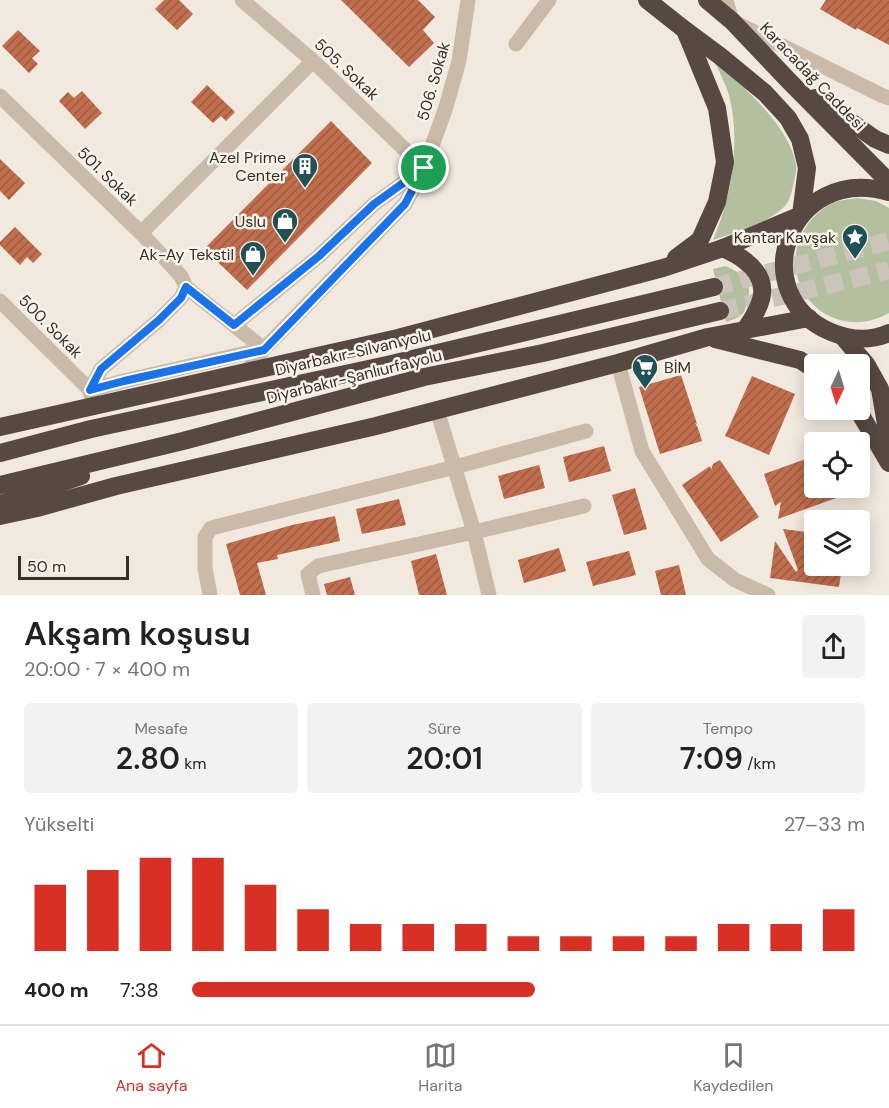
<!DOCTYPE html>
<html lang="tr">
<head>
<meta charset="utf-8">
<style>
  body { margin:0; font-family:"DM Sans",sans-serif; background:#f2f2f2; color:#222; height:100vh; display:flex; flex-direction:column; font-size:22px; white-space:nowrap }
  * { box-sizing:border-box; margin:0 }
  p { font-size:20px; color:#767676 }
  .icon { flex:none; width:33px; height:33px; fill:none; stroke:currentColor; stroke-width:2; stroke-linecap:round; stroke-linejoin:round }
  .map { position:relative; height:595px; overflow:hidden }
  .side { display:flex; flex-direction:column; background:#fff; flex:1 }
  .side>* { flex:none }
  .needle { width:39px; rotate:184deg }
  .tools { position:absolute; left:804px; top:354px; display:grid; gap:12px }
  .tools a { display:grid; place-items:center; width:66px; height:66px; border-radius:6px; background:#fff; box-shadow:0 3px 15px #0003; font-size:30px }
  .scale { position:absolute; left:18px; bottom:15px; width:111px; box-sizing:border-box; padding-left:6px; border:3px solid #372e29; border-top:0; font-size:16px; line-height:21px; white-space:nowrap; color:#372e29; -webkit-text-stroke:4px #f9f3ea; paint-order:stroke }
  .pin { position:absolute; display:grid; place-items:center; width:51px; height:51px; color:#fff; margin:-26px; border:3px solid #fff; border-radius:50%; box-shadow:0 2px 6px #0007 }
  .round { display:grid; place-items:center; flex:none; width:63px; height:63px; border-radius:6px; background:#f2f2f2 }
  .summary { display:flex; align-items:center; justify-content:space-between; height:102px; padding:0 24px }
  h1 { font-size:33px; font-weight:600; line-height:45px }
  .metrics { display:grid; grid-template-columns:repeat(3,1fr); gap:9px; height:102px; padding:6px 24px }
  .metrics div { display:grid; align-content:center; border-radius:6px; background:#f2f2f2; text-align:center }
  .metrics b { font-size:30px; font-weight:600 }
  .metrics small { font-size:16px; font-weight:400 }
  .metrics p { font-size:16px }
  .chart { height:168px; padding:12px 24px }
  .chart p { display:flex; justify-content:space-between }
  .chart svg { width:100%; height:108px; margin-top:6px; stroke:#d93025; stroke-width:6 }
  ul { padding:0 24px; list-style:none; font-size:20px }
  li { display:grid; grid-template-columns:96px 72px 1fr; align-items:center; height:45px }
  li i { height:15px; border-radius:8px; background:#d93025 }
  .tab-bar { display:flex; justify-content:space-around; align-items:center; height:84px; border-top:2px solid #e0e0e0; background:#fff; font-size:16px; color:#767676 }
  .tab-bar a { display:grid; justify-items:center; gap:3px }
  .tab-bar .current { color:#d93025 }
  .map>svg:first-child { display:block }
</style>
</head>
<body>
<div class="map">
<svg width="889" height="595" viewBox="0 0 889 595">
  <defs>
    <pattern id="building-hatch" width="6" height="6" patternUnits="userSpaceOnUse" patternTransform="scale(1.5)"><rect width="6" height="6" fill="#c06e4e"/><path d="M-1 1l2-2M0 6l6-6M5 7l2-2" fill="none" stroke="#9d5b41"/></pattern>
  </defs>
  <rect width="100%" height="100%" fill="#f1e9de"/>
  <g fill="#b3c09f">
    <path d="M712,57c29,29 76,66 84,107 1,6 -1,13 -2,18 -2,8 -4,20 -10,25 -18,17 -48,25 -71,33 19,-44 28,-97 16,-145 -4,-13 -11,-26 -17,-38z"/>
    <path d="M857,198l19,3 13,7v105c-11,6 -23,10 -36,9 -52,-3 -76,-64 -41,-103 7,-8 16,-15 26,-18 6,-1 13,-2 19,-3z"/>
    <path d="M725,266c18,7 29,17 22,37 -2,6 -2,10 -7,13 -4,3 -9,4 -14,6l-13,-53z"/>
  </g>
  <g fill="url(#building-hatch)">
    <polygon points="164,0 179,0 193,14 177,30 155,9"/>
    <polygon points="341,0 418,0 435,17 423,30 434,43 409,67"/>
    <polygon points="826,0 889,0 889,45 857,28 856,30 820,9"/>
    <polygon points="18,30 40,51 32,58 38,64 29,73 2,46"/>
    <polygon points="207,85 235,112 226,121 221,116 213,123 191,102"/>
    <polygon points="82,91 102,113 85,129 59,101 68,92 74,98"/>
    <polygon points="331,121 372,163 247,290 204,249"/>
    <polygon points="0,159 25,183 9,200 0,191"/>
    <polygon points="15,227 42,254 33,263 27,257 20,265 0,245 0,242"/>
    <polygon points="681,375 697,424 695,423 698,428 702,441 660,454 639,387"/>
    <polygon points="752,376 795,394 769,455 725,436"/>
    <polygon points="604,446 611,471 569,482 563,457"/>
    <polygon points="814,456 814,488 861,488 861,489 778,519 781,502 775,506 764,474"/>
    <polygon points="720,460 759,517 721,542 682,485 710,466 711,470 713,464"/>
    <polygon points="539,465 545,488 504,499 498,476"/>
    <polygon points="635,488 647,529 624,535 612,495"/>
    <polygon points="399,499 406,525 362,534 356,509"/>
    <polygon points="335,516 340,541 277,555 278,559 257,563 266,595 240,595 226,544 292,525"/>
    <polygon points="783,529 814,533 814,566 842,566 839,587 770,578 775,541 796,572 798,570"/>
    <polygon points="559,548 566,571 524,583 518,560"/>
    <polygon points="629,551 636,575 593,586 586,562"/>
    <polygon points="436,554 447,595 419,595 411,561"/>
    <polygon points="679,565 686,595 661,595 655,571"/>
    <polygon points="350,577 355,595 327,595 324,584"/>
  </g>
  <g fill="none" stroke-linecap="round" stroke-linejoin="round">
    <g stroke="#ccc4ba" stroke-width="18" stroke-dasharray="18 9" stroke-linecap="butt">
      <polyline points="714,287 889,241"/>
      <polyline points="720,311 889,270"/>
    </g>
    <g stroke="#c9baaa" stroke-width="15">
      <polyline points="726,0 732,21 883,96 889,98"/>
      <polyline points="516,44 549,0"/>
      <polyline points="0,96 141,233 181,276 186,287 264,349"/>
      <polyline points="141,233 313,61"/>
      <polyline points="0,301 90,390 92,399"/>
      <polyline points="234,325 319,256 374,204 424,168 313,61 242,0"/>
      <polyline points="618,363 642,451 708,559 735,580 768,595"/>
      <polyline points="246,372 264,349 405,204 424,168 445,110 459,61 468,0"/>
      <polyline points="90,390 124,381 264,349"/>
      <polyline points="90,390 101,369 159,320 181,298 186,287"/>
      <polyline points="437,410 474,532 489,595"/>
      <polyline points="210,595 205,568 205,537 211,528 455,467 586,431"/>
      <polyline points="313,595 308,574 318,566 474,532 584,506"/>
    </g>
    <g stroke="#574941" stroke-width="18">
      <polyline points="707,0 732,21 789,81 889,182"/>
      <polyline points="815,98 837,112 875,139 889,145"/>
      <path d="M889,192c-101,-29 -146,103 -58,140 19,8 40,9 58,1"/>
      <path d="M723,248c7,4 15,7 21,12 30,22 18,46 0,71"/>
      <polyline points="676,258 700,240 717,202 725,162 717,108 685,30"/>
      <polyline points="843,337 866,364 880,389 889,442"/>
      <polyline points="715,339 800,360 814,369"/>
      <polyline points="858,410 889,463"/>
      <polyline points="0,427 398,338 663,268 723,248 801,215 807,168 800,139 788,118 765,93 720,56 685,30 647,0"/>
      <polyline points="0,453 91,429 387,365 714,287"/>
      <polyline points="0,485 183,441 424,377 543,353 720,311"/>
      <polyline points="0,504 81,476"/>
      <polyline points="0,516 37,508 116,486 376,426 618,363 708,337 809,318"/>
    </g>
  </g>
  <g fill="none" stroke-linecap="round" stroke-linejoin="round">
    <g stroke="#fff" stroke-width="12">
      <polygon id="route" points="424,168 405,204 264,350 124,381 90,390 101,369 159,320 181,298 186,287 234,325 319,256 374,204"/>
    </g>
    <use href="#route" stroke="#1a73e8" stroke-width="8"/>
  </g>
  <defs>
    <g id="building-pin" transform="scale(1.35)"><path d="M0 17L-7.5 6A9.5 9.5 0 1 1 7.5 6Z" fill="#215156" stroke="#f9f3ea"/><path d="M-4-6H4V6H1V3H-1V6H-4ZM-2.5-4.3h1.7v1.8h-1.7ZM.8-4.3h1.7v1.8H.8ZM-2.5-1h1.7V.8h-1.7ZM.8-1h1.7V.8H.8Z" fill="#fff"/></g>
    <g id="shop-pin" transform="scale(1.35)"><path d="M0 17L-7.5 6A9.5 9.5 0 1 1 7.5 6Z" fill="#215156" stroke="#f9f3ea"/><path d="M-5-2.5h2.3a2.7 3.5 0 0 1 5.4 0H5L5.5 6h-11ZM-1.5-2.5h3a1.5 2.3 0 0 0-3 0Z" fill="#fff"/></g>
    <g id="sight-pin" transform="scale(1.35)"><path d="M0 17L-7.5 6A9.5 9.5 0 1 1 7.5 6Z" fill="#215156" stroke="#f9f3ea"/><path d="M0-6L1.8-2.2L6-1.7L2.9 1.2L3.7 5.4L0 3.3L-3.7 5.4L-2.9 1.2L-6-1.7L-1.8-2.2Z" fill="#fff"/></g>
    <g id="supermarket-pin" transform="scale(1.35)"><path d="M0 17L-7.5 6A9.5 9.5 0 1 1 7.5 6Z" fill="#215156" stroke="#f9f3ea"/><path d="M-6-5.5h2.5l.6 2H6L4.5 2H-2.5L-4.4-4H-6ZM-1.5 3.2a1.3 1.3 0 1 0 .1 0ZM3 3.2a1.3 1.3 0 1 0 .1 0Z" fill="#fff"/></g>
  </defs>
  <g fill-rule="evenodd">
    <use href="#building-pin" x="305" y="166"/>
    <use href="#shop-pin" x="285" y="221"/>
    <use href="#sight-pin" x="855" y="237"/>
    <use href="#shop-pin" x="253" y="254"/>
    <use href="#supermarket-pin" x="645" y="367"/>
  </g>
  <g text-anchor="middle" stroke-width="5" stroke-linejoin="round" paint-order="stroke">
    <g font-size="16" fill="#372e29" stroke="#f9f3ea">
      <text transform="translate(347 69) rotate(43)" y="6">505. Sokak</text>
      <text transform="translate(813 76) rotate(46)" y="6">Karacadağ Caddesi</text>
      <text transform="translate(433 81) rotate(-74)" y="6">506. Sokak</text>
      <text transform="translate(108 176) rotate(44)" y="6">501. Sokak</text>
      <text transform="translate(51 326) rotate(45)" y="6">500. Sokak</text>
      <text transform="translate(353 352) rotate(-13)" y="6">Diyarbakır-Silvan yolu</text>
      <text transform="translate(354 376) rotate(-14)" y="6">Diyarbakır-Şanlıurfa yolu</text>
    </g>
    <g font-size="16" fill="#372e29" stroke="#f9f3ea" text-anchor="end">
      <text x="286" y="163">Azel Prime<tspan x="286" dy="18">Center</tspan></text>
      <text x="266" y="227">Uslu</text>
      <text x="836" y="243">Kantar Kavşak</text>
      <text x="234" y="260">Ak-Ay Tekstil</text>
      <text x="664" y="373" text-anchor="start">BİM</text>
    </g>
  </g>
</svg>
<div class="tools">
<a><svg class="needle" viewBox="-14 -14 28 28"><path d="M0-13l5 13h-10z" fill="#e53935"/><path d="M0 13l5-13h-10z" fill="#767676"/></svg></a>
<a><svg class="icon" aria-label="locate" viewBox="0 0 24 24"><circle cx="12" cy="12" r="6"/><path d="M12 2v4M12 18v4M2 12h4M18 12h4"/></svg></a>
<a><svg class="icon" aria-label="layers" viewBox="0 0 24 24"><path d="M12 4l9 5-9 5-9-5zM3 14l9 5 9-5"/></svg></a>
</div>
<div class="scale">50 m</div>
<div class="pin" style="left:424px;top:168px;background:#1e9e55"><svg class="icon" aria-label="arrive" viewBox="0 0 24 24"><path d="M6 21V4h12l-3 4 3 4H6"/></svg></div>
</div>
<section class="side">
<div class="summary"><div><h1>Akşam koşusu</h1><p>20:00 · 7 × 400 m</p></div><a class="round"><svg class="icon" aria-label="share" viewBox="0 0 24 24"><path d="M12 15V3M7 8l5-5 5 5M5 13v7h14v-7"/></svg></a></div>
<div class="metrics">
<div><p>Mesafe</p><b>2.80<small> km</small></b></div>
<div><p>Süre</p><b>20:01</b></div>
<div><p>Tempo</p><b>7:09<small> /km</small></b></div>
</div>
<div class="chart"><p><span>Yükselti</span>27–33 m</p>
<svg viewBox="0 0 160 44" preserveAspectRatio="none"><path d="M5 44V17M15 44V11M25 44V6M35 44V6M45 44V17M55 44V27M65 44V33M75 44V33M85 44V33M95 44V38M105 44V38M115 44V38M125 44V38M135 44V33M145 44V33M155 44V27"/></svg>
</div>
<ul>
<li><b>400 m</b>7:38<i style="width:51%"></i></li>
</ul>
</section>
<nav class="tab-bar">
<a class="current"><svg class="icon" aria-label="home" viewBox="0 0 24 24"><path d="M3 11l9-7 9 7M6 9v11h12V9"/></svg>Ana sayfa</a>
<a><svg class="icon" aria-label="map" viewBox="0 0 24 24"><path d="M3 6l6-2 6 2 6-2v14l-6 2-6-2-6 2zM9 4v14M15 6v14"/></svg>Harita</a>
<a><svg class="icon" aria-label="saved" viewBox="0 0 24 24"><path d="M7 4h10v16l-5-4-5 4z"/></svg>Kaydedilen</a>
</nav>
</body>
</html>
